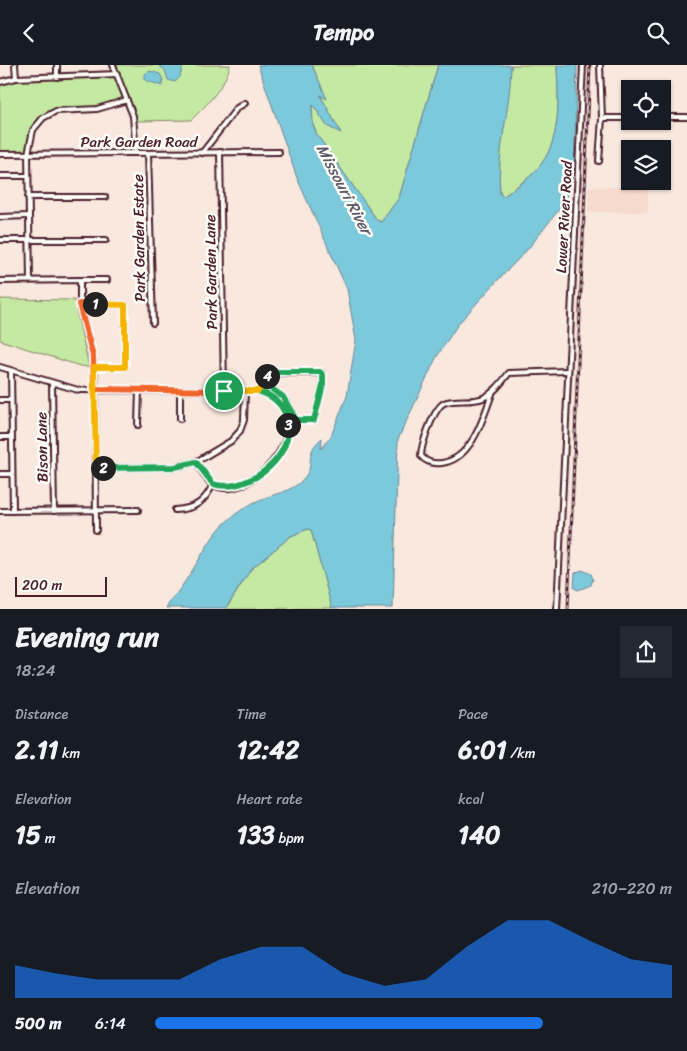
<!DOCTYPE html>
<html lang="en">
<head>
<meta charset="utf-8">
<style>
  body { margin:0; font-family:Sriracha,sans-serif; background:#242831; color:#f1f3f6; height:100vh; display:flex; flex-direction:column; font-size:19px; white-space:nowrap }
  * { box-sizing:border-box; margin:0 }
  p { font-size:16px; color:#9ea1a6 }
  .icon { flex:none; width:28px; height:28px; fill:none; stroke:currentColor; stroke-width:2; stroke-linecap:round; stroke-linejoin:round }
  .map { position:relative; height:544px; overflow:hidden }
  .drawer { display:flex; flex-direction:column; background:#171b24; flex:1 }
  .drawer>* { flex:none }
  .tools { position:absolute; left:621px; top:15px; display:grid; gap:10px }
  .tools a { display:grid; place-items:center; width:50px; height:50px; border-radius:0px; background:#171b24; box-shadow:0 1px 4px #0004; font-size:25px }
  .scale { position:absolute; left:15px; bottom:12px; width:92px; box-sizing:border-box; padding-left:5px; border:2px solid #4a1f2b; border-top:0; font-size:14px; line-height:18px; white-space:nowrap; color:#4a1f2b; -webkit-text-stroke:4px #fdfcf7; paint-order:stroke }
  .pin { position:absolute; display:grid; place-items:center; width:42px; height:42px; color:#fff; margin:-21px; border:2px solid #fff; border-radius:50%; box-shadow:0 1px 5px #0007 }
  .km { position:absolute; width:25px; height:25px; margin:-12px; border-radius:50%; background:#222; color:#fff; font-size:14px; line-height:25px; text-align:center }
  .round { display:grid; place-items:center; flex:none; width:52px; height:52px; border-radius:0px; background:#242831 }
  .head { display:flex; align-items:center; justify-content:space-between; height:85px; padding:0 15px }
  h1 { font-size:28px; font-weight:700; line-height:38px }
  .figures { display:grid; grid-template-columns:repeat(3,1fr); gap:8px; height:85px; padding:5px 15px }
  .figures div { display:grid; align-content:center }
  .figures b { font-size:25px; font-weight:700 }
  .figures small { font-size:14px; font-weight:400 }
  .figures p { font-size:14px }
  .chart { height:140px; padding:10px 15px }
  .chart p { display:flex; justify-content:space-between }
  .chart svg { width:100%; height:90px; margin-top:5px; fill:#1a73e8; opacity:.7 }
  ul { padding:0 15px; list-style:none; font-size:16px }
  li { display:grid; grid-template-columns:80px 60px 1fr; align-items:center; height:38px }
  li i { height:12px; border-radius:6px; background:#1a73e8 }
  header { display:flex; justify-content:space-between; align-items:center; height:65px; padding:0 15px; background:#171b24; font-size:22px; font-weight:700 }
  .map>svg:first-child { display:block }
</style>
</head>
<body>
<header><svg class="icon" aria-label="back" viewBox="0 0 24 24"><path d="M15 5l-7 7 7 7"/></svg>Tempo<svg class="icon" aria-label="search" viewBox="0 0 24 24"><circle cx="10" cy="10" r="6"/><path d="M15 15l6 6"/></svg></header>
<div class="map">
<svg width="687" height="544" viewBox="0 0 687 544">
  <rect width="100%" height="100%" fill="#f9e8de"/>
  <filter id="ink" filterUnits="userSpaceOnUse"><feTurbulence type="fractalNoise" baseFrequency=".02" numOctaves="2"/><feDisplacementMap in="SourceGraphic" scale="10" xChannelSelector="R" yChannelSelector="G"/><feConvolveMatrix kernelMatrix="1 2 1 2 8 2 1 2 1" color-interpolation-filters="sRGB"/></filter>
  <g filter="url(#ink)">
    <polygon fill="#f6dacd" points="589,122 648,122 648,147 588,147"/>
    <g fill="#c4e9a3" stroke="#878467">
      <path d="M113,0h117c-5,21 -23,40 -39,55l-53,1 -11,-20c-10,2 -20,6 -30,8 -43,7 -57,-9 -69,45h-28v-72l7,-3 109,-5z"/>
      <polygon points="312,0 438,0 399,133 381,157 377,155 317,70 313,60 312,41 314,41 327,61 340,67 319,28 326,33"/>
      <path d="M511,0h46c1,33 5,70 -15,98 -8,13 -26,23 -38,33l-4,-2c-4,-43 9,-86 11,-129z"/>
      <polygon points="0,234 74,235 89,302 80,301 0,275"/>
      <polygon points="308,464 311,465 332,543 226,544 251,504 291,471"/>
    </g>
    <g fill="#7dc9dc" stroke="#698595">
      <polygon points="158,0 183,0 180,12 175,17 168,15 165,5"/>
      <path d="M258,0h54l15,34 -7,-4 21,38 -14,-7 -13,-20h-2l1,19 4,10 60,85 4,2 18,-24 39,-133h73c0,44 -15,85 -11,129l4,2c12,-9 30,-20 38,-33 20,-28 16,-65 15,-98h20l-3,107 -9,30 -38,48 -30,31 -39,43 -22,34 -38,81 -5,169h-61l-21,-78 -3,-1 -17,7 -40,33 -25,39h-60c6,-10 14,-18 20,-28 24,-35 26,-54 67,-77 16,-9 40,-10 51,-25 13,-15 -2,-23 18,-40l-1,11 10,-13 16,-40 9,-56 -9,-51 -50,-111z"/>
      <polygon points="150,6 160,9 163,15 162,21 145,15 145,9"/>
      <polygon points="582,505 591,509 593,514 591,520 578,525 574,523 575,508"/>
    </g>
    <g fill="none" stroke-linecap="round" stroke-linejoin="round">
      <g stroke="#4a1f2b" stroke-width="8">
        <g id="minor">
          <polyline points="15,0 16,13"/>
          <polyline points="57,0 57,12"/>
          <polyline points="113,0 133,51 136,88"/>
          <polyline points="0,17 16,13 117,9"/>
          <polyline points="662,52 687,52"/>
          <polyline points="602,53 630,53"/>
          <polyline points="220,87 224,326"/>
          <polyline points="148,88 153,258"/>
          <polyline points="202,88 237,43 245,38"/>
          <polyline points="0,89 279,87"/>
          <polyline points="599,96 602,53 600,0"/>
          <polyline points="0,111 28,111"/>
          <polyline points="28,132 105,132"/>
          <polyline points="0,152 29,151"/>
          <polyline points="0,175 106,175"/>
          <polyline points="30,215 28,89 33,65 43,53 56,46 97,44 127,35"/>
          <polyline points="80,215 107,215"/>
          <polyline points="0,216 80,215 80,245 95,302 96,465"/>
          <polyline points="79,239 125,240 125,302 95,302"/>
          <path d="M0,302l78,23 180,1c75,20 -7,118 -46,93 -7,-5 -11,-15 -16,-22"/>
          <polyline points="11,306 13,446"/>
          <polyline points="52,319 54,446"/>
          <polyline points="258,326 265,319 270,308 322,308 323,319 314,355 296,355 283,332 265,319"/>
          <path d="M493,326c-9,24 -20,68 -51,72 -8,1 -16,-1 -21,-7 0,-11 13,-48 23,-53 12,-5 27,0 39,-5 11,-5 19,-16 26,-25l58,-2"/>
          <polyline points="180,327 180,354"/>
          <polyline points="0,335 11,335"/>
          <polyline points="138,360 139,325"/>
          <polyline points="0,372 11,372"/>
          <polyline points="96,403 175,402 196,397 231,376 240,366 244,355 245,326"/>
          <polyline points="0,409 12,409"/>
          <path d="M175,445c20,-1 30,-8 38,-26"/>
          <polyline points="0,446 138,445"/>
          <polyline points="557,544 583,0"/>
        </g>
      </g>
      <use href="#minor" stroke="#fdfcf7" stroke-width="4"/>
      <g stroke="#4a1f2b" stroke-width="3">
        <polyline id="rail" points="568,544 590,0"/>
      </g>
      <use href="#rail" stroke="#fdfcf7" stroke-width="1" stroke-dasharray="4" stroke-linecap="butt"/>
    </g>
  </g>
  <g fill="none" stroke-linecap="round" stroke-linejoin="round" filter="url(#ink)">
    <g stroke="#fff" stroke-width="10">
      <polyline id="split-1" points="95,239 79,239 93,291 94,324 224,326"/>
    </g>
    <g stroke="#fff" stroke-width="10">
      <polyline id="split-2" points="95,239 125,240 125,302 94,302 96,403 103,403"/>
    </g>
    <g stroke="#fff" stroke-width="10">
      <path id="split-3" d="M103,403l72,-1 21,-5 17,22c32,10 78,-23 75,-59"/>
    </g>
    <g stroke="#fff" stroke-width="10">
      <path id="split-4" d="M267,311l6,-4h47l3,3v10l-9,35h-18l-13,-23 -18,-13 -7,7c17,5 28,16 30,34"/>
    </g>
    <g stroke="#fff" stroke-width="10">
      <polyline id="split-5" points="224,326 258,326 265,319 267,311"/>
    </g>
    <use href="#split-1" stroke="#f0652b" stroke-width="6"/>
    <use href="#split-2" stroke="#f5b400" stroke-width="6"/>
    <use href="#split-3" stroke="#22a559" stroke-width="6"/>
    <use href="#split-4" stroke="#22a559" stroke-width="6"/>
    <use href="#split-5" stroke="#f5b400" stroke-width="6"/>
  </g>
  <g text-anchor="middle" stroke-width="5" stroke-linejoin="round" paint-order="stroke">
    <g font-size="15" fill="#4a1f2b" stroke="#fdfcf7">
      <text x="139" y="82">Park Garden Road</text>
      <text transform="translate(564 152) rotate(-87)" y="5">Lower River Road</text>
      <text transform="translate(139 173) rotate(-91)" y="5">Park Garden Estate</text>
      <text transform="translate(211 207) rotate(-91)" y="5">Park Garden Lane</text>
      <text transform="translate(42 382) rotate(-91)" y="5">Bison Lane</text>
    </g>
    <g font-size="16" font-style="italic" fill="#5c5a69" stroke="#fdfcf7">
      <text transform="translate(345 124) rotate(62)" y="6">Missouri River</text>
    </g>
  </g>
</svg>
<div class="tools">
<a><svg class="icon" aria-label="locate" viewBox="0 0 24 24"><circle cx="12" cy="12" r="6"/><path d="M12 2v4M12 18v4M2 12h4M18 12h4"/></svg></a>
<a><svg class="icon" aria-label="layers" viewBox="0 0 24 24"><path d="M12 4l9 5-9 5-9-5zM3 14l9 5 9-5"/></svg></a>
</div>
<div class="scale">200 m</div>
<div class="pin" style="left:224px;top:326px;background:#1e9e55"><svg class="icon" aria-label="arrive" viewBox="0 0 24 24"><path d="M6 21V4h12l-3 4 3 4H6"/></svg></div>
<b class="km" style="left:95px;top:239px">1</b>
<b class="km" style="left:103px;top:403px">2</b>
<b class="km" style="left:288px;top:360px">3</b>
<b class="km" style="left:267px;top:311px">4</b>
</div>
<section class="drawer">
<div class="head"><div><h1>Evening run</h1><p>18:24</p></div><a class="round"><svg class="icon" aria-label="share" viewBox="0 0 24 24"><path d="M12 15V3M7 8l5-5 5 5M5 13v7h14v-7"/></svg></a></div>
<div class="figures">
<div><p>Distance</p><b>2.11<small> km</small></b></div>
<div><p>Time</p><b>12:42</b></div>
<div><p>Pace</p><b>6:01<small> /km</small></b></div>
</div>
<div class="figures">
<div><p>Elevation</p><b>15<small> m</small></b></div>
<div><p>Heart rate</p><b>133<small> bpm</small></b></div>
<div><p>kcal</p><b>140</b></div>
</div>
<div class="chart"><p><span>Elevation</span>210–220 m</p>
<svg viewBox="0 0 160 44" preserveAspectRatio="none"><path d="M0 44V28L10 32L20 35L30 35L40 35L50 25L60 19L70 19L80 32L90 38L100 35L110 19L120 6L130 6L140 16L150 25L160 28V44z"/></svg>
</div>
<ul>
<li><b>500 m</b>6:14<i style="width:75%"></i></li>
</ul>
</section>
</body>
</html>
